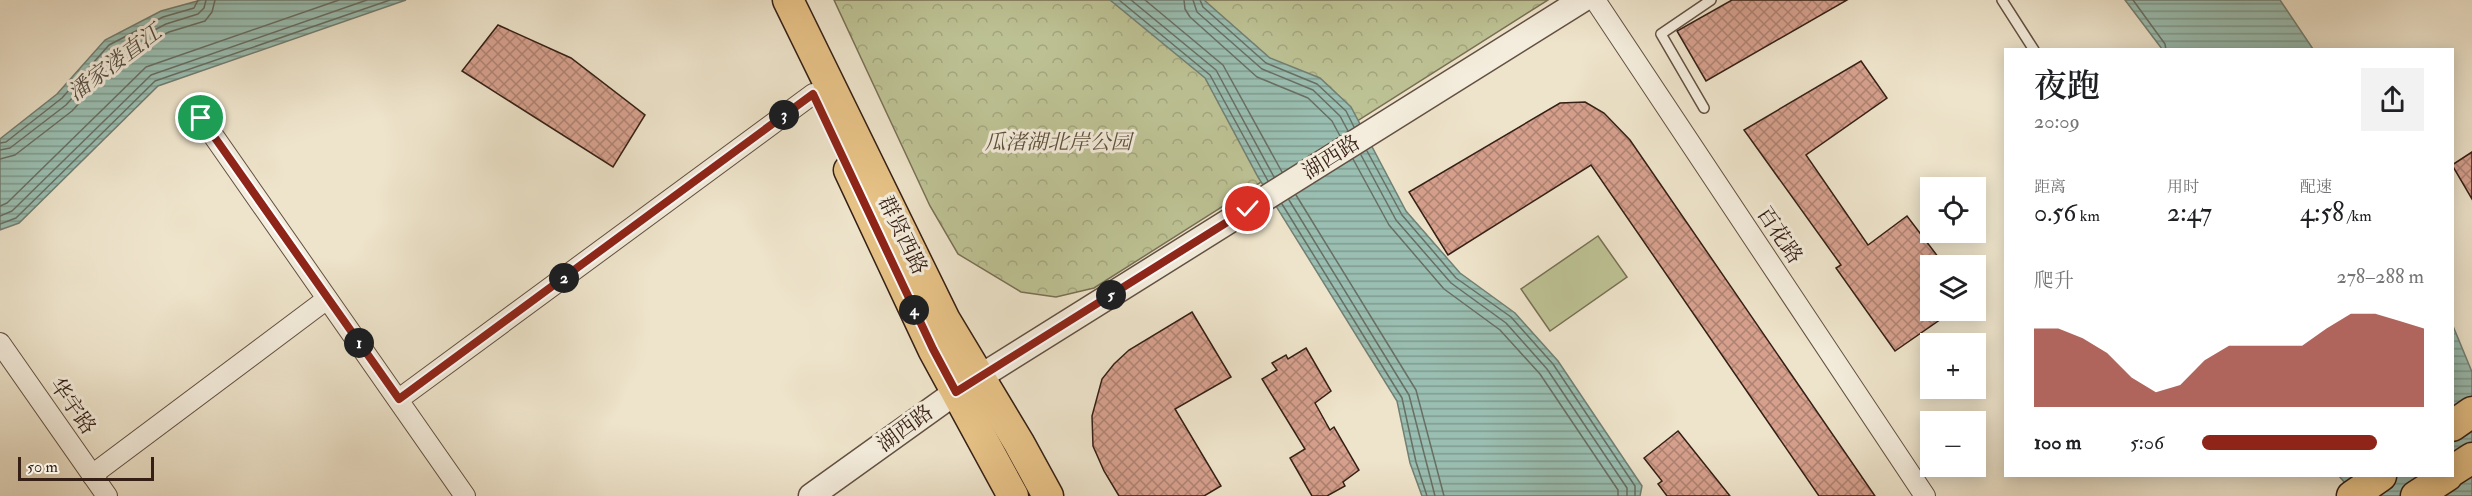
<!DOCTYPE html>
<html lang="zh">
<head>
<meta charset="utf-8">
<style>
  body { margin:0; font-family:"IM FELL Double Pica","Noto Serif SC",serif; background:#f2f2f2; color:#202124; height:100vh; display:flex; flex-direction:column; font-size:22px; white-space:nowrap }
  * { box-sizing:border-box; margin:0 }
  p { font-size:20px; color:#757577 }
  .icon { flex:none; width:33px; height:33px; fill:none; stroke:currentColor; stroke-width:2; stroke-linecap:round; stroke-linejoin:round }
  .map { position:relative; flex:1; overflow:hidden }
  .drawer { position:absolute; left:2004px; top:48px; width:450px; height:429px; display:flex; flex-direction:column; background:#fff; border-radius:0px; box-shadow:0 3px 15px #0003 }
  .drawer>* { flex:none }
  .fabs { position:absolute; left:1920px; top:177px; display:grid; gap:12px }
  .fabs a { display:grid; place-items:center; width:66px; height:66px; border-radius:0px; background:#fff; box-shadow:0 3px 15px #0003; font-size:30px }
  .scale { position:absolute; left:18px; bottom:15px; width:136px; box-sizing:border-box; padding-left:6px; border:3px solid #351f15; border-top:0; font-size:16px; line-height:21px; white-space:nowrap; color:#351f15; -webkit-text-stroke:4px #f4eddd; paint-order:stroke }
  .pin { position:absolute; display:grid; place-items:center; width:51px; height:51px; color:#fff; margin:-26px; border:3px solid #fff; border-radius:50%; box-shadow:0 2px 6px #0007 }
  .km { position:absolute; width:30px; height:30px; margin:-15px; border-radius:50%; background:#222; color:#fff; font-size:16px; line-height:30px; text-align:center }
  .round { display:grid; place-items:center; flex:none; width:63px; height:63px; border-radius:0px; background:#f2f2f2 }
  .overview { display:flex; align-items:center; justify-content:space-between; height:102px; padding:0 30px }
  h1 { font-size:33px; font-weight:600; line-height:45px }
  .stats { display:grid; grid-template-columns:repeat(3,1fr); gap:9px; height:102px; padding:6px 30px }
  .stats div { display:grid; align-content:center }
  .stats b { font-size:26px; font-weight:600 }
  .stats small { font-size:16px; font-weight:400 }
  .stats p { font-size:16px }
  .chart { height:168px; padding:12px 30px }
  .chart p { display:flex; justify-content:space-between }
  .chart svg { width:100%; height:108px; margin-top:6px; fill:#8f2418; opacity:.7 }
  ul { padding:0 30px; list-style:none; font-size:20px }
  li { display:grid; grid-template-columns:96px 72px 1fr; align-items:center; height:45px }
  li i { height:15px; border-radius:8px; background:#8f2418 }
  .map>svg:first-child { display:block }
</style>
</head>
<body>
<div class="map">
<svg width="2472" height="496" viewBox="0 0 2472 496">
  <defs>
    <pattern id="forest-crowns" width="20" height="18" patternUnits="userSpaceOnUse" patternTransform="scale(1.5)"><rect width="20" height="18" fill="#bdc294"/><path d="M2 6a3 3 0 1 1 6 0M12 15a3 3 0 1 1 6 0" fill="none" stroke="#a3a67f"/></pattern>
    <pattern id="water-rules" width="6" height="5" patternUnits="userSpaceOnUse" patternTransform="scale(1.5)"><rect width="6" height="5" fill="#9abfb2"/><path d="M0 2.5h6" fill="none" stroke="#7e9b90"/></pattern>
    <pattern id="building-cross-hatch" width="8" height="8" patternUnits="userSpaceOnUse" patternTransform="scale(1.5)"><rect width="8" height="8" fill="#d6a08d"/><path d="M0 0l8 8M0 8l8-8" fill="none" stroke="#ae8272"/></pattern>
  </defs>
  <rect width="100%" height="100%" fill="#eee4cb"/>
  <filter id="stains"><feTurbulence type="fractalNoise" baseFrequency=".00333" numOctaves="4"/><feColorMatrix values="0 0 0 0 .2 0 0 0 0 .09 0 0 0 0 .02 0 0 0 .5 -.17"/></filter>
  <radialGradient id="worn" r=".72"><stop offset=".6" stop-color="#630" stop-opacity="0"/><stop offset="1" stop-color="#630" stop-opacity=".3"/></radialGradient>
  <polygon fill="url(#forest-crowns)" stroke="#797054" stroke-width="1.5" points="834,0 1548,0 1094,288 1056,297 1021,292 958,254 930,206"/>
  <polygon fill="#bdc294" stroke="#797054" stroke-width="1.5" points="1598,236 1627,277 1550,331 1521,289"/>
  <g fill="url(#water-rules)" stroke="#727f73" stroke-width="1.5">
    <polygon points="201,0 406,0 158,86 19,223 0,230 0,139 57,94 105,40 161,11"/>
    <polygon points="1110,0 1204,0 1270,58 1320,78 1351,107 1406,211 1460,273 1515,313 1558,361 1642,486 1640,496 1422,496 1410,463 1397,401 1258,177 1205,78"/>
    <polygon points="2125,0 2280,0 2313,49 2162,49"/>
    <polygon points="2453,326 2472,372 2472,496 2356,496 2339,476 2452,476"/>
  </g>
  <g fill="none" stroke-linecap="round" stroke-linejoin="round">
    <g stroke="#686f64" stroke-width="1.5">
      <polyline points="1119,0 1210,75 1268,181"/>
      <polyline points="1131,0 1216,70 1274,177"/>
      <polyline points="1145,0 1223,65 1282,172"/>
      <polyline points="1184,0 1185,9 1190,17 1257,77 1308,98 1332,121 1340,136"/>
      <polyline points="1193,0 1197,12 1262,69 1313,90 1340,116 1348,131"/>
      <polyline points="1200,0 1203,7 1266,63 1317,84 1346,111 1354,127"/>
      <polyline points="2133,0 2165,44 2166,50"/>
      <polyline points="0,143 6,142 62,98 109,45 163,17 194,8 198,0"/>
      <polyline points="0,150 10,148 66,105 114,51 166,24 198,14 204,8 206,0"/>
      <polyline points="1367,151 1402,215 1456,278 1511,317 1553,364 1635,486 1635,496"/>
      <polyline points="1361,155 1396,220 1451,283 1506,323 1547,369 1627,488 1627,496"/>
      <polyline points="0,159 15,155 72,111 120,58 169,32 205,21 212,12 215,0"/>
      <polyline points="1353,159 1389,225 1444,289 1500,330 1540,374 1618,490 1618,496"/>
      <polyline points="1296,195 1416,390 1444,496"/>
      <polyline points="1289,200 1409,395 1435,496"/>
      <polyline points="1282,204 1402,398 1416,462 1427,496"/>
      <polyline points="0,206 7,203 146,67 339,0"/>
      <polyline points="0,216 12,211 151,75 367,0"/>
      <polyline points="0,224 16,218 155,81 390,0"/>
    </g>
  </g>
  <g fill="url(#building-cross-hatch)" stroke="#351f15" stroke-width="1.5">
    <polygon points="1732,0 1847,0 1706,81 1677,31"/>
    <polygon points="498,25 571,58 645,115 613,167 462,71"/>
    <polygon points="1861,61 1887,98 1806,155 1868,245 1907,216 1945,266 1930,266 1930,310 1954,310 1895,351 1836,268 1841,265 1744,130"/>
    <polygon points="1585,102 1604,113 1630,140 1875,496 1819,496 1591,165 1448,255 1409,192 1560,103"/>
    <polygon points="2472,152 2472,199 2452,165"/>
    <polygon points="1192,312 1231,377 1175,409 1221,486 1204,496 1119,496 1104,471 1093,446 1092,416 1102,379 1114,364 1129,350"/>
    <polygon points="1306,348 1331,391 1315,403 1330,430 1334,427 1359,470 1343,482 1345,486 1327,496 1312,496 1290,458 1305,449 1262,379 1277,370 1272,363 1286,355 1288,359"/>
    <polygon points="1678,431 1730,496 1667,496 1658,484 1662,481 1644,458"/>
  </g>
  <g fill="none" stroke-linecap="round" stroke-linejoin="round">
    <g stroke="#635042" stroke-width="12">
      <g id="service">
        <polyline points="2002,0 2034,50"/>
        <polyline points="1704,108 1661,34 1711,0"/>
      </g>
    </g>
    <g stroke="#635042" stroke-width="22">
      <g id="minor">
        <polyline points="1595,0 1925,496"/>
        <polyline points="201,118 465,496"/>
        <polyline points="0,343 107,496"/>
        <polyline points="399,399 813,94"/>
        <polyline points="92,475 327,299"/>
      </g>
    </g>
    <g stroke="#635042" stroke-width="27">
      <polyline id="tertiary" points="811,496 956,392 1582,0"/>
    </g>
    <g stroke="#351f15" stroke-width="33">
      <g id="primary">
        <polyline points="788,0 945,320 1019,443 1048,496"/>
        <polyline points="849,170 933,349 1013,496"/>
        <polyline points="2452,426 2472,412"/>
        <polyline points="2452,471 2472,458"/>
        <polyline points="2352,496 2381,476"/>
        <polyline points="2416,496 2447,476"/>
      </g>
    </g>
    <use href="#service" stroke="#f4eddd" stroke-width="9"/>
    <use href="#minor" stroke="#f4eddd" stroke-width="20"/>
    <use href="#tertiary" stroke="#f4eddd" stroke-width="24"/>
    <use href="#primary" stroke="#e7c286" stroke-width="30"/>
  </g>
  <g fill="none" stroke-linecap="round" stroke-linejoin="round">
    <g stroke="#fff" stroke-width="12">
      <polyline id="route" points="201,118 399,399 813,94 933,349 956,392 1248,209"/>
    </g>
    <use href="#route" stroke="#8f2418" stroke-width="8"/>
  </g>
  <g text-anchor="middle" stroke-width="6" stroke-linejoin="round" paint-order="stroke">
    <g font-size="21" font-style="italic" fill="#5e503b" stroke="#f4eddd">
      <text x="1058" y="149">瓜渚湖北岸公园</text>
    </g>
    <g font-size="21" fill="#351f15" stroke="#f4eddd">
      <text transform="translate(1331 157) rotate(-32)" y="7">湖西路</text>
      <text transform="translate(903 235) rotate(64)" y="7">群贤西路</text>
      <text transform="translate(1780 235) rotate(56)" y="7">百花路</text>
      <text transform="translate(73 406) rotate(55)" y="7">华宇路</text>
      <text transform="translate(905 428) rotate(-36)" y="7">湖西路</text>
    </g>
    <g font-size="22" font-style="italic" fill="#534f44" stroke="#f4eddd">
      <text transform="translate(114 62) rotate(-37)" y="8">潘家溇直江</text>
    </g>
  </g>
  <rect width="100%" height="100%" filter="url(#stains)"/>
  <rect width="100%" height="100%" fill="url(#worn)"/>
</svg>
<div class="fabs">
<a><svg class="icon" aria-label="locate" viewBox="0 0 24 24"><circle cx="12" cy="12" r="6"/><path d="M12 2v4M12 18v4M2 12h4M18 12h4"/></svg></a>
<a><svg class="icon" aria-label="layers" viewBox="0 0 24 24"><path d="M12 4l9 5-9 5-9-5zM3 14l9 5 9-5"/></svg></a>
<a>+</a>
<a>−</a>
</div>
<div class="scale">50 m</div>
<div class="pin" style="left:201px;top:118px;background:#1e9e55"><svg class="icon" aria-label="arrive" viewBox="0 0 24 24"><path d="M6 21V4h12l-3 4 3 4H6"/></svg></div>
<div class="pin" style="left:1248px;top:209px;background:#d93025"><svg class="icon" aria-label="check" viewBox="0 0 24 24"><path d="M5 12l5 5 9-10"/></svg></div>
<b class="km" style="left:359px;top:343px">1</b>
<b class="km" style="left:564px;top:278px">2</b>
<b class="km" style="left:784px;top:115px">3</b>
<b class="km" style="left:914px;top:310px">4</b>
<b class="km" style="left:1111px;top:295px">5</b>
<section class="drawer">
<div class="overview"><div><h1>夜跑</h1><p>20:09</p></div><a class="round"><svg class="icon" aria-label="share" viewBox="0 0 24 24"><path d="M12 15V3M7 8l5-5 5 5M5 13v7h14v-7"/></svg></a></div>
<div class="stats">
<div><p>距离</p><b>0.56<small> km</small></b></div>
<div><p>用时</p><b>2:47</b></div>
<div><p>配速</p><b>4:58<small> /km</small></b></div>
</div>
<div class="chart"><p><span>爬升</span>278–288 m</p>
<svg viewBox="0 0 160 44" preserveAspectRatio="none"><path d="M0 44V12L10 12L20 16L30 22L40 32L50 38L60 35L70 25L80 19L90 19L100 19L110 19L120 12L130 6L140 6L150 9L160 12V44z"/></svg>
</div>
<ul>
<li><b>100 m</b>5:06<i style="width:79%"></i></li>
</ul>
</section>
</div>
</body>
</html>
